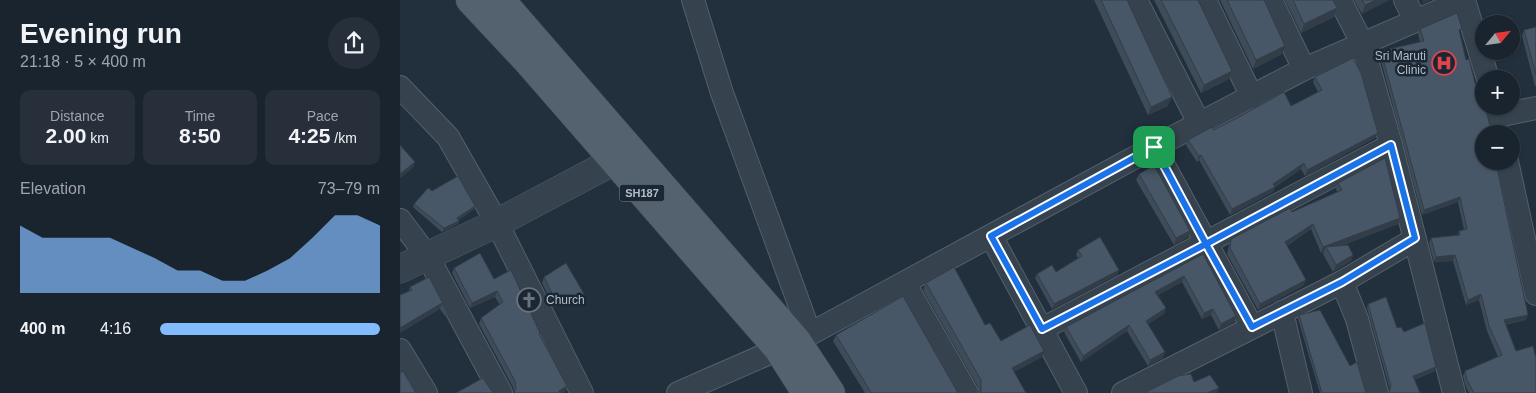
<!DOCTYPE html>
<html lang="en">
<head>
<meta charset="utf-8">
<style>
  body { margin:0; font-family:Arial,sans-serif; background:#27303a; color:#f1f3f6; height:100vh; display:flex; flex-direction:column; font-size:19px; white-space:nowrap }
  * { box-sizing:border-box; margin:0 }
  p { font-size:16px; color:#9fa4aa }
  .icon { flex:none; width:28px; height:28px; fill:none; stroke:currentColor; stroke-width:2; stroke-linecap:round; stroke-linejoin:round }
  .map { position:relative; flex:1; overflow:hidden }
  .drawer { display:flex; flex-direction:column; background:#1a242e; width:400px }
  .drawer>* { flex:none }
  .needle { width:32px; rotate:61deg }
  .tools { position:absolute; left:1075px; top:15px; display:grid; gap:10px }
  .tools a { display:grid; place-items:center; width:45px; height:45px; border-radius:50%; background:#1a242e; box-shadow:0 1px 4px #0004,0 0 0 1px #38414a; font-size:25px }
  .pin { position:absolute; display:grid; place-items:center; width:42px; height:42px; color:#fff; margin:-21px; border-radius:10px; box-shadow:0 2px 8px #0006 }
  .round { display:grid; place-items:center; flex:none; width:52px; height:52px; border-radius:26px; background:#27303a }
  .head { display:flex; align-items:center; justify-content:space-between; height:85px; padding:0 20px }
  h1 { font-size:28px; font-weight:700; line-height:38px }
  .metrics { display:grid; grid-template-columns:repeat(3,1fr); gap:8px; height:85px; padding:5px 20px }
  .metrics div { display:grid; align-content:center; border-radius:10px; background:#27303a; text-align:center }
  .metrics b { font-size:21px; font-weight:700 }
  .metrics small { font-size:14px; font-weight:400 }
  .metrics p { font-size:14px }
  .chart { height:140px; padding:10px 20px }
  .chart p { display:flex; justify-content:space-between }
  .chart svg { width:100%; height:90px; margin-top:5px; fill:#82bcfd; opacity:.7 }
  ul { padding:0 20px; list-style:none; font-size:16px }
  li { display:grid; grid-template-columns:80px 60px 1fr; align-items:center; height:38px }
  li i { height:12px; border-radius:6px; background:#82bcfd }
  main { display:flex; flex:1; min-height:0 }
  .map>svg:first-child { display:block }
</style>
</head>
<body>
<main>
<section class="drawer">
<div class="head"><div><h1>Evening run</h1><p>21:18 · 5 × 400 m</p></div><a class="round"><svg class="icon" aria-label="share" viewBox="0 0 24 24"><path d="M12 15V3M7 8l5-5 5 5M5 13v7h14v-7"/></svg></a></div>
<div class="metrics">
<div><p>Distance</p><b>2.00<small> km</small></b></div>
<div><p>Time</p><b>8:50</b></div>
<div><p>Pace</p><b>4:25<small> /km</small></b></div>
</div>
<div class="chart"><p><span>Elevation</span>73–79 m</p>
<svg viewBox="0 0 160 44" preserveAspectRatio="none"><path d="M0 44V11L10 17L20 17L30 17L40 17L50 22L60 27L70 33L80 33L90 38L100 38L110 33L120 27L130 17L140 6L150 6L160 11V44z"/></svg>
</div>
<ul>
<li><b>400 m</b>4:16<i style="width:100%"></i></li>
</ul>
</section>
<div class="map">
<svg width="1136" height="393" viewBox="0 0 1136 393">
  <rect width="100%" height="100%" fill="#22303e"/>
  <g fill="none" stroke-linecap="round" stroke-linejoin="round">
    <g stroke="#54606c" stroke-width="24">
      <g id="minor">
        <polyline points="293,0 322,93 405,320 397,341"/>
        <polyline points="736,0 799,123"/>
        <polyline points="805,0 852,97"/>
        <polyline points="871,0 904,69"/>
        <polyline points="940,0 962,43 991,145 1054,393"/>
        <polyline points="1005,0 1015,20"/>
        <polyline points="0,87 48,137 97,223 182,393"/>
        <polyline points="1097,116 1136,108"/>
        <polyline points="754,147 852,327"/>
        <polyline points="1107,161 1136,294"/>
        <polyline points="0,220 28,257 101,393"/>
        <polyline points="591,236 676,393"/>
        <polyline points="942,282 957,319 977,393"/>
        <polyline points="505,284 567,393"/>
        <polyline points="882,312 901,393"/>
        <polyline points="642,329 991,145"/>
        <polyline points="0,350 26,393"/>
        <polyline points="278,393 397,341 754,147 904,69 1064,0 1088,79"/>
        <polyline points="723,393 942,282 1015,239"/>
      </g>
    </g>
    <g stroke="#54606c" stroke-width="29">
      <polyline id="tertiary" points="0,269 97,223 214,161"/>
    </g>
    <g stroke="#3f4b57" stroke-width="29">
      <g id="primary">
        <polyline points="70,0 128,62 378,349 406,393"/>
        <polyline points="101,0 397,341 431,393"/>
      </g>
    </g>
    <use href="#minor" stroke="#36424e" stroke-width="22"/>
    <use href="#tertiary" stroke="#36424e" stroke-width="28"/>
    <use href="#primary" stroke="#54616e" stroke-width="28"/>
  </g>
  <g fill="#3e4b59">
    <polygon points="694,0 727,0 768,106 748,115"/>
    <polygon points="754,0 798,0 829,79 801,93"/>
    <polygon points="820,0 864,0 882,54 853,69"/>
    <polygon points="885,0 933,0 937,8 934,17 901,33"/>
    <polygon points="954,0 989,0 962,14"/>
    <polygon points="1136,27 1136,86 1135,86 1122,36 1124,30"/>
    <polygon points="1020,29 1060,34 1066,60 1084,134 1126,320 1105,325 1116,351 1136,393 1069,393 1065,385 1063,376 1065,371 1098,357 1087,331 1079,300 1066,305 1053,261 1034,262 1029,243 1031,238 1058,235 1059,231 1064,230 1058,202 1022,215 980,57 981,51 1020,42 1018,34"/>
    <polygon points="915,77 978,133 975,138 905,176 901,169 875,187 873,192 830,215 799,160 797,162 786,145 788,140 813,130 891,106 918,92 913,82"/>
    <polygon points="739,174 790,231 788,237 774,245 736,180"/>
    <polygon points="938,183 1000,218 998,224 941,246 953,255 951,261 933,272 923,254 924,252 921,253 911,229 887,246 906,280 903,286 858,310 827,254 829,245 831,239 937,192 936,189"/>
    <polygon points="32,191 75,206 74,209 59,220 59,221 58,224 42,232 13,207 14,204"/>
    <polygon points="678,250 719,270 717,275 652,309 635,278 637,274 656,272 678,258 676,255"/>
    <polygon points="803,254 836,316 834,322 819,330 811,315 802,319 782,282 758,295 766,308 764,314 748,324 763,358 748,366 727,331 681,362 664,332 666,327"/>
    <polygon points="54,268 94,279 139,335 165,392 163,393 114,393 113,387 79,324 81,318 100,305 95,297 70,308 52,273"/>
    <polygon points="29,277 47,311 45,316 40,309 9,291 10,287"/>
    <polygon points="144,277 184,294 182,300 154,307 142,283"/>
    <polygon points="526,283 585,325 601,341 644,351 642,357 614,372 626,393 578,393 578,387 523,290"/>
    <polygon points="968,304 997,328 1004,332 1035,371 990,390 967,308"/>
    <polygon points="899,315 950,366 966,393 920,393 898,319"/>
    <polygon points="436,335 558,393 465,393 433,341"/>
  </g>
  <g fill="#323d48">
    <polygon points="976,0 989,0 962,14 965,5"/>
    <polygon points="1023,0 1030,0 1022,4"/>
    <polygon points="937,8 934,17 901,33 904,24"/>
    <polygon points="885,46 882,54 853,69 856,60"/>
    <polygon points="832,71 829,79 801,93 804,85"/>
    <polygon points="772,97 768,106 748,115 751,107"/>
    <polygon points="978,133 975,138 905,176 907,170"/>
    <polygon points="801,155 799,160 797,162 799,156"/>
    <polygon points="15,162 13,168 0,178 0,174"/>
    <polygon points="904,163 901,169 872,188 875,187 873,192 830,215 832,209"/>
    <polygon points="1060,197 1058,202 1022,215 1024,210"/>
    <polygon points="75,206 74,209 56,222 57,218"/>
    <polygon points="1000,218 998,224 928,251 926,247 924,252 921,253 923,247"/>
    <polygon points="59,221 58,224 42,232 44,228"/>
    <polygon points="913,224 911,229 883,248 885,242"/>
    <polygon points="790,231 788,237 774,245 776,238"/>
    <polygon points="953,255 951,261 933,272 936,265"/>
    <polygon points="1055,255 1053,261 1034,262 1036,257"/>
    <polygon points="719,270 717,275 652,309 654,304"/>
    <polygon points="784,276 782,282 753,298 755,292"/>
    <polygon points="906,280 903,286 858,310 860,304"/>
    <polygon points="97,291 95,297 70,308 72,303"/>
    <polygon points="184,294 182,300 154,307 156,301"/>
    <polygon points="1081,294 1079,300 1066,305 1068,300"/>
    <polygon points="42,303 40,309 0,333 0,328"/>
    <polygon points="766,308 764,314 743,327 746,321"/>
    <polygon points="813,309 811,315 802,319 804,313"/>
    <polygon points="1128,315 1126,320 1102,325 1104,320"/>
    <polygon points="836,316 834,322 819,330 821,324"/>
    <polygon points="729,325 727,331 681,362 683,356"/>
    <polygon points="644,351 642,357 609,375 612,368"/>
    <polygon points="765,352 763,358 748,366 750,360"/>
    <polygon points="1036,367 1035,371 1012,380 1013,376"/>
    <polygon points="167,386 165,392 163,393 159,393 159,391"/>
    <polygon points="819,388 817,393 807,393"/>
  </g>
  <g fill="#485767" stroke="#323d48">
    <polygon points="701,0 727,0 772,97 751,107"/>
    <polygon points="761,0 798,0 832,71 804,85"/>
    <polygon points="827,0 864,0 885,46 856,60"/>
    <polygon points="893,0 933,0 937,8 904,24"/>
    <polygon points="962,0 976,0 965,5"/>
    <polygon points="1057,13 1062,29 1059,30 1066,60 1069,59 1076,87 1079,86 1084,103 1084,106 1085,106 1092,134 1084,134 1084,161 1091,161 1092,169 1097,168 1128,315 1104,320 1116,351 1133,346 1136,358 1136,393 1074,393 1067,380 1065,371 1102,355 1089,326 1081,294 1068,300 1055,255 1036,257 1031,238 1060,235 1059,231 1067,229 1060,197 1024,210 981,51 1024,41 1020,29"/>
    <polygon points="1136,27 1136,75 1124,30"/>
    <polygon points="953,58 961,73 978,133 907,170 904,163 873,184 875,187 832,209 801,155 799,156 788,140 812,127 813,130 837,118 884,92 891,106 922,90 915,77"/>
    <polygon points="0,145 15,162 0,174"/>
    <polygon points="985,158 1000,218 923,247 913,224 885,242 906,280 860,304 830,248 831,239 890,208 892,212 942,190 938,183"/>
    <polygon points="754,165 790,231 776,238 739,174"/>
    <polygon points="58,176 75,206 57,218 59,221 44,228 14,204 28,188 32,191"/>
    <polygon points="700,237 719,270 654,304 637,274 652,265 656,272 682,256 678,250"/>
    <polygon points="948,245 953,255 936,265 926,247"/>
    <polygon points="80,253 94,279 111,270 140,333 139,334 167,386 159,391 160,393 114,393 116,388 115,381 81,318 103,302 97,291 72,303 54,268"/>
    <polygon points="803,254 836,316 821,324 813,309 804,313 784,276 755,292 766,308 746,321 765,352 750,360 729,325 683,356 666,327"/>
    <polygon points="166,263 184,294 156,301 144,277"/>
    <polygon points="554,267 585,325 590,323 601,341 630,325 644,351 612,368 626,393 580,393 581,393 581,380 526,283"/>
    <polygon points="29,277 47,311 42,303 0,328 0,295 12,290 10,287"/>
    <polygon points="503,296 558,393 471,393 463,379 436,335"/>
    <polygon points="986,297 997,328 1001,327 1004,332 1025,323 1036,367 1013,376 1020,393 989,393 991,386 968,304"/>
    <polygon points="920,310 950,366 957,362 966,393 922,393 899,315"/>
    <polygon points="3,371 16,393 0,393 0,373"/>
    <polygon points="791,374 794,382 810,375 819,388 807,393 744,393 778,376"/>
    <polygon points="83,378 93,393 56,393"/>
  </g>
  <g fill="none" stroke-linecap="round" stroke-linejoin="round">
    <g stroke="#fff" stroke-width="10">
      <polyline id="route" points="754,147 591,236 642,329 806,244 852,327 942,282 1015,238 991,145 806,244 754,147"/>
    </g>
    <use href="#route" stroke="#1a73e8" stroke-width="6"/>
  </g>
  <defs>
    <g id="hospital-ring" transform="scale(1.25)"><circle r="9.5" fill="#1b2733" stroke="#e0444e" stroke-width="1.5"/><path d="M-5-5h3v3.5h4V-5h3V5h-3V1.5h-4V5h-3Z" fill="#e0444e"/></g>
    <g id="church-ring" transform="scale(1.25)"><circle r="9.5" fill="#1b2733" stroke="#6b7280" stroke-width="1.5"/><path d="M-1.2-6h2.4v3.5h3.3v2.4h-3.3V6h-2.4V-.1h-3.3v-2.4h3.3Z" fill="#6b7280"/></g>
  </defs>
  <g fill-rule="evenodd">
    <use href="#hospital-ring" x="1044" y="63"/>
    <use href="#church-ring" x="129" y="300"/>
  </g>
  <g text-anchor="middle" stroke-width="5" stroke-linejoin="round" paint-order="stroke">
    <rect fill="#1b2733" stroke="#85909c" stroke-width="1" x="219.5" y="184.5" width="45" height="17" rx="4"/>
    <g font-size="11" font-weight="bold" fill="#b2bdc9">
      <text x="242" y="197">SH187</text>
    </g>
    <g font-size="12" fill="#b2bdc9" stroke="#1b2733" text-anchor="end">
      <text x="1026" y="60">Sri Maruti<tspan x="1026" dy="14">Clinic</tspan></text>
      <text x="146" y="304" text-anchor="start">Church</text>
    </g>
  </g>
</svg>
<div class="tools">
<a><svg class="needle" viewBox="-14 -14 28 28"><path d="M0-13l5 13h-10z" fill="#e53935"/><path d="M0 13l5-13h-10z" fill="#9fa4aa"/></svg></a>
<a>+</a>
<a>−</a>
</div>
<div class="pin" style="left:754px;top:147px;background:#1e9e55"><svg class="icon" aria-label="arrive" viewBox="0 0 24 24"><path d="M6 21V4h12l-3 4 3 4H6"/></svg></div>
</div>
</main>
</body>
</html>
